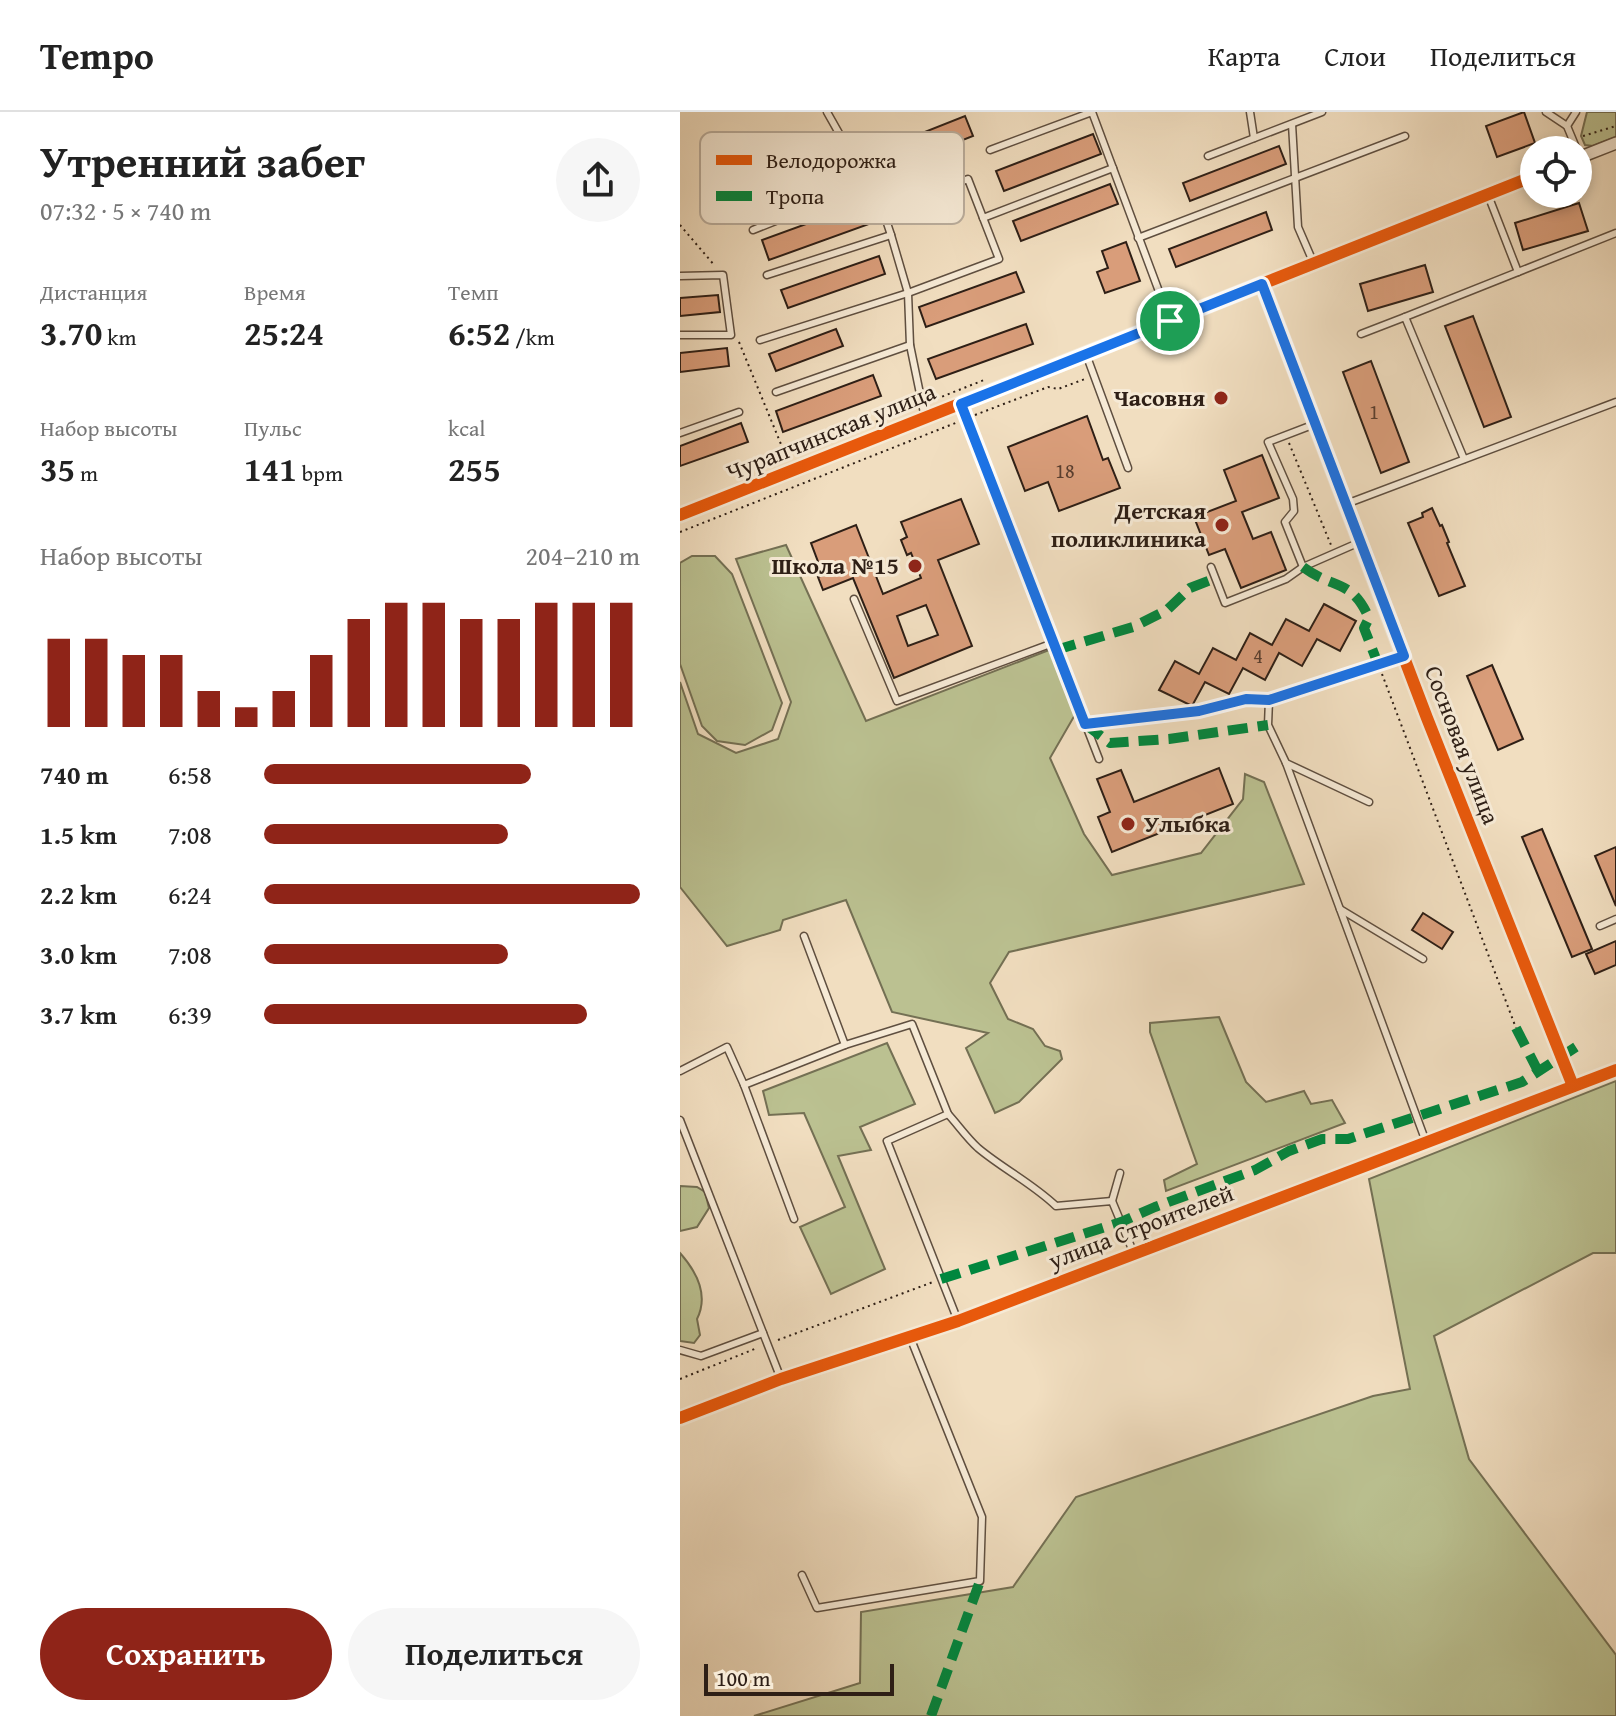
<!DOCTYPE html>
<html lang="ru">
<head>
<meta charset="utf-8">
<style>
  body { margin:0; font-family:"Gentium Book Plus",serif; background:#f6f6f6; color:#222; height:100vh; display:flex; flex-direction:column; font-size:30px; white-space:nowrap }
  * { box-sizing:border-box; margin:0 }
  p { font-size:26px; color:#767676 }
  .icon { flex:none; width:44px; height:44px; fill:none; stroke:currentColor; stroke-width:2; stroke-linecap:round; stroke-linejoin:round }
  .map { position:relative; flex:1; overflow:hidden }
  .sheet { display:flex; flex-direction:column; background:#fff; width:680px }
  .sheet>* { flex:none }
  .controls { position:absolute; left:840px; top:24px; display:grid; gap:16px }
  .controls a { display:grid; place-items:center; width:72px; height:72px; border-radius:50%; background:#fff; box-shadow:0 4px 12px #0003; font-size:40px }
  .scale { position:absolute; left:24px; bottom:20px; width:190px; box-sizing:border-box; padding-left:8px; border:4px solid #2e1f16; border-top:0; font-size:22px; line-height:28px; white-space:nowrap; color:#2e1f16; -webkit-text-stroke:6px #f6ead6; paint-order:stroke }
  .pin { position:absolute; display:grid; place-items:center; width:68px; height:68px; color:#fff; margin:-34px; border:4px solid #fff; border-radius:50%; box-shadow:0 2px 8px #0007 }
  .round { display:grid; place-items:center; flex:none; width:84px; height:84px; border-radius:42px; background:#f6f6f6 }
  .overview { display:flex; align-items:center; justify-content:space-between; height:136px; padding:0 40px }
  h1 { font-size:44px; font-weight:700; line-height:60px }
  .metrics { display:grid; grid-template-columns:repeat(3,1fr); gap:12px; height:136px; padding:8px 40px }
  .metrics div { display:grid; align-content:center }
  .metrics b { font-size:34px; font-weight:700 }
  .metrics small { font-size:22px; font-weight:400 }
  .metrics p { font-size:22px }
  .chart { height:224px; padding:16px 40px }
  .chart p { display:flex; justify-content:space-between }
  .chart svg { width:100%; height:144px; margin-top:8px; stroke:#8f2418; stroke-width:6 }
  .primary-button { display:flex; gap:16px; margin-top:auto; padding:16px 40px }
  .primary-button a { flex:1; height:92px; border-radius:48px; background:#8f2418; color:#fff; font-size:32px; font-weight:700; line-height:92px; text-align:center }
  .primary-button a+a { background:#f6f6f6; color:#222 }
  ul { padding:0 40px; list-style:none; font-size:26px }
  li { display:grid; grid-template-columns:128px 96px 1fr; align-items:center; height:60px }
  li i { height:20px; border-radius:10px; background:#8f2418 }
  header { display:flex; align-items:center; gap:48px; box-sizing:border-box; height:112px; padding:0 40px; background:#fff; border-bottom:2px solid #e0e0e0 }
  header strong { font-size:38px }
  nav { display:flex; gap:44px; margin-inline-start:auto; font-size:28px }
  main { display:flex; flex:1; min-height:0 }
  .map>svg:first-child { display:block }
</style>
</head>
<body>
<header>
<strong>Tempo</strong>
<nav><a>Карта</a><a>Слои</a><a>Поделиться</a></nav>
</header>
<main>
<section class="sheet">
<div class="overview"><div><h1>Утренний забег</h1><p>07:32 · 5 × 740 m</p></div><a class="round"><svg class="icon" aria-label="share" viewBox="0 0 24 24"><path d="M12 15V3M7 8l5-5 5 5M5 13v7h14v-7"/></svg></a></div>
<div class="metrics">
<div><p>Дистанция</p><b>3.70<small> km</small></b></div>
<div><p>Время</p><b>25:24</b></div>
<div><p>Темп</p><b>6:52<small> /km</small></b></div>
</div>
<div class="metrics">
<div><p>Набор высоты</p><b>35<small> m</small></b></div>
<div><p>Пульс</p><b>141<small> bpm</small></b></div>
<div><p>kcal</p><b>255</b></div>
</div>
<div class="chart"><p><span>Набор высоты</span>204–210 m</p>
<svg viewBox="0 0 160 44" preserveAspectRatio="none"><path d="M5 44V17M15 44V17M25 44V22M35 44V22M45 44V33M55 44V38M65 44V33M75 44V22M85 44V11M95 44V6M105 44V6M115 44V11M125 44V11M135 44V6M145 44V6M155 44V6"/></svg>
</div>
<ul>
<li><b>740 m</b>6:58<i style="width:71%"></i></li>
<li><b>1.5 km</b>7:08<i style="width:65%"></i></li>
<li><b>2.2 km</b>6:24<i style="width:100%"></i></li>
<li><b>3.0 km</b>7:08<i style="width:65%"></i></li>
<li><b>3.7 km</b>6:39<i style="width:86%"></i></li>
</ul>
<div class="primary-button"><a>Сохранить</a><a>Поделиться</a></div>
</section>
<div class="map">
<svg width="936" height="1604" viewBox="0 0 936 1604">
  <rect width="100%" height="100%" fill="#f1dec0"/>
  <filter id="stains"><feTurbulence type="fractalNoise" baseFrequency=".0025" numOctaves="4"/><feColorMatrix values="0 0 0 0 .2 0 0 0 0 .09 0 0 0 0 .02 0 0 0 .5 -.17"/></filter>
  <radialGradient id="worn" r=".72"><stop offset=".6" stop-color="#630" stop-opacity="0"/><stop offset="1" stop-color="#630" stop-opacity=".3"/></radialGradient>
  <g fill="#bbc191" stroke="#747054" stroke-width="2">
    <polygon points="907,0 936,0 936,25 913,34 905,33 901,24"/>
    <polygon points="106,433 186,609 369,538 396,601 370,646 404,722 432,763 521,741 563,687 565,662 584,670 624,772 329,840 310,871 328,907 353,917 365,934 380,939 382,947 339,990 315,1001 286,936 308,921 212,900 166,788 103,808 100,818 47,834 0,775 0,570 18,622 56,641 98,627 111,590 56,447"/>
    <polygon points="12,444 35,444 52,462 102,591 92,618 65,633 37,629 22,614 0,552 0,451"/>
    <polygon points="539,905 566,970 586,990 624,979 631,992 652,988 665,1011 486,1079 484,1068 517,1052 470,920 470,911"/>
    <polygon points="207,931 235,992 180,1015 191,1038 158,1044 205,1157 151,1182 120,1115 165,1095 124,1001 89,1003 83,979"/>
    <polygon points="936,969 936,1141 913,1141 754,1224 789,1347 936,1543 936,1604 74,1604 180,1571 181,1500 333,1475 396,1385 693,1284 730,1277 689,1067"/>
    <polygon points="0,1074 17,1075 25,1080 29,1096 17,1115 0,1119"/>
    <path d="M0,1141c16,18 29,42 17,66l3,16 -6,8 -14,-2z"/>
  </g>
  <g fill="#d99d7a" stroke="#2e1f16" stroke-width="2" fill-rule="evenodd">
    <polygon points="844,0 855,31 817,45 806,14"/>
    <polygon points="285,4 293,24 197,62 189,42"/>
    <polygon points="413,22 421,42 324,79 316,59"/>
    <polygon points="599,34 606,52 510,89 503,71"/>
    <polygon points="430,72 438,92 341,129 333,109"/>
    <polygon points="899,91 908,119 843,138 835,111"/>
    <polygon points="181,92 189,112 89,148 82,128"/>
    <polygon points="586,100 592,118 496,155 489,137"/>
    <polygon points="446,130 460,169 425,181 417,160 428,156 422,139"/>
    <polygon points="199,144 205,162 108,196 101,178"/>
    <polygon points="745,153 753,180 688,199 680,172"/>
    <polygon points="336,160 344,180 246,215 239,195"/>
    <polygon points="38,183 40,200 0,204 0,186"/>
    <polygon points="793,204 831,305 804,315 765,214"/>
    <polygon points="346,212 353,232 256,267 248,247"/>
    <polygon points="156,217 163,234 96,259 89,242"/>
    <polygon points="47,236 49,254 0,260 0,241"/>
    <polygon points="691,249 729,350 701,361 663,260"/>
    <polygon points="193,263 201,284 103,320 96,299"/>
    <polygon points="407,304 423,348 428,346 440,376 379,399 368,370 345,379 328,335"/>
    <polygon points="61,311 68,330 0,354 0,334"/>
    <polygon points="582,343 599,386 562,400 573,427 591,420 606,458 561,476 545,437 529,443 514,405 556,389 544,358"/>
    <path d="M281,387l18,45 -41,16 34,86 -78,32 -41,-100 -30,12 -5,-13 5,-2 -12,-32 45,-18 27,69 38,-16 -10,-25 -4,2 -6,-15 6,-3 -6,-15zM246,493l12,30 -30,11 -11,-30z"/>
    <polygon points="752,396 760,414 762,413 769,430 767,431 785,474 759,484 728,411 743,405 742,401"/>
    <polygon points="644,492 676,509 660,539 637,527 622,554 599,541 585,568 563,556 549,582 525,570 512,594 479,578 495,549 519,562 533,536 556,548 570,521 592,533 606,507 629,519"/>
    <polygon points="812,553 843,627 818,638 787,564"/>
    <polygon points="539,656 553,692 432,740 418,705 430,700 417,667 441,658 454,690"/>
    <polygon points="862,717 912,837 892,845 842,725"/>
    <polygon points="936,735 936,794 915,744"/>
    <polygon points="743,801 773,820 762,837 732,818"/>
    <polygon points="936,829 936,853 915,862 906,842"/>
  </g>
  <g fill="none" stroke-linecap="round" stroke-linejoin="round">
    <g stroke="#5f4f40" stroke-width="9">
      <g id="lane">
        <polyline points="147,0 203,99 211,123 228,181 230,233 245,306"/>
        <polyline points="570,0 574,26"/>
        <polyline points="866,0 887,14 897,38"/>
        <polyline points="612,12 618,115 634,152"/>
        <polyline points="887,14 896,0"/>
        <polyline points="310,38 412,0 490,209"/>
        <polyline points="528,44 642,0"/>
        <polyline points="808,83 838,160"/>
        <polyline points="303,106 433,56"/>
        <polyline points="73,118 188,72"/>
        <polyline points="458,126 725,24"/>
        <polyline points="87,163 211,123"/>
        <polyline points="0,164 43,163 51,223 0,223"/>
        <polyline points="725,205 936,121"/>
        <polyline points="681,222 725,205 784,347"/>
        <polyline points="80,228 228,181 319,147 288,67 203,99"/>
        <polyline points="406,242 448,356"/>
        <polyline points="96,280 230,233"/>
        <polyline points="281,292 419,647"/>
        <polyline points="0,321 59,300"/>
        <polyline points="666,392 936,290"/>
        <polyline points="531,455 545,491 606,467 623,455 680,430"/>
        <polyline points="623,455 605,410 614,399 613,387 588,330 635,312"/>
        <polyline points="174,487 217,589 373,531"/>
        <polyline points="589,588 588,613 606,651 689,690"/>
        <polyline points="405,612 519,599 566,587 589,588 724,544"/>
        <polyline points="606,651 746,1030"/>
        <polyline points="660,797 743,847"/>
        <polyline points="920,814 936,807"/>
        <polyline points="124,824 165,933"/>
        <polyline points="0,959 47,935 64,973 165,933 232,912 268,1002 207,1029 278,1209"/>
        <polyline points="64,973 114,1107"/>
        <path d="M268,1002c10,11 19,24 30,34 25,21 54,35 78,58l56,-5 22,53"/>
        <polyline points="0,1008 101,1267"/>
        <polyline points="432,1089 440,1061"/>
        <polyline points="0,1238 21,1244 83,1221"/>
        <polyline points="122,1463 137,1496 300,1469 302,1405 230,1225"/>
      </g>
    </g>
    <g stroke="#5f4f40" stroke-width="14">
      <g id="street">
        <polyline points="898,46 936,31"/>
        <polyline points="582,172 747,606 893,974"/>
        <polyline points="0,403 854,64"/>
        <polyline points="0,1306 101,1267 278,1209 936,958"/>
      </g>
    </g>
    <g stroke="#2e1f16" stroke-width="2" stroke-dasharray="2 4" stroke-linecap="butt">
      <polyline points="903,24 936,14"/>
      <polyline points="864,38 885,30"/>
      <polyline points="0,113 35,154"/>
      <polyline points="59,230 105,342"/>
      <polyline points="251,289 304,268"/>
      <polyline points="295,303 368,275 378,277 405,267"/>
      <polyline points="609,331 651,433"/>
      <polyline points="91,353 106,343 233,296"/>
      <polyline points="0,420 278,310"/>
      <polyline points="702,562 836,916"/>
      <polyline points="98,1228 253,1170"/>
      <polyline points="0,1267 77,1236"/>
    </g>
    <use href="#lane" stroke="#f6ead6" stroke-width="6"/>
    <use href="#street" stroke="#f6ead6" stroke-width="11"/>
    <g stroke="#00873e" stroke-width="10" stroke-dasharray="20 10" stroke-linecap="butt">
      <path d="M623,455c31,23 48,11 66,51l-5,10 14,36"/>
      <polyline points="376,538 453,515 487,498 510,476 536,466"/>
      <polyline points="405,612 430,631 489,627 588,613"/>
      <polyline points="836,916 858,959"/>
      <polyline points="261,1167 441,1110 475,1095 575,1058 609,1039 642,1027 668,1027 842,970 896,935"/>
      <polyline points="251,1604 300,1469"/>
    </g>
    <g stroke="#f6ead6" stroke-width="17">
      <g id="cycleway">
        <polyline points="582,172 747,606 893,974"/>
        <polyline points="0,403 854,64"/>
        <polyline points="0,1306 101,1267 278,1209 936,958"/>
      </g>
    </g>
    <use href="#cycleway" stroke="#e8590c" stroke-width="12"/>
  </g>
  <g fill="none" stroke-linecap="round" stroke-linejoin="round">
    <g stroke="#fff" stroke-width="16">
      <polygon id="route" points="582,172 724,544 589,588 566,587 519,599 405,612 281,292"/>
    </g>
    <use href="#route" stroke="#1a73e8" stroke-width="10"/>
  </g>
  <g fill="#8f2418" stroke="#f6ead6" stroke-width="3">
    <circle cx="541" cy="286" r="8"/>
    <circle cx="542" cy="413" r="8"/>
    <circle cx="235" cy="454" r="8"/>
    <circle cx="448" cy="712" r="8"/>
  </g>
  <g text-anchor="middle" stroke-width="6" stroke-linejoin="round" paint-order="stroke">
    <g font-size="20" fill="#593e2f">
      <text x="694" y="307">1</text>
      <text x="385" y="366">18</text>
      <text x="578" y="551">4</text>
    </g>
    <g font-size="24" font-weight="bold" fill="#2e1f16" stroke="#f6ead6" text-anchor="end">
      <text x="525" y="294">Часовня</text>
      <text x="526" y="407">Детская<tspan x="526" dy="28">поликлиника</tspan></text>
      <text x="219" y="462">Школа №15</text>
      <text x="464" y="720" text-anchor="start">Улыбка</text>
    </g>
    <g font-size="24" fill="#2e1f16" stroke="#f6ead6">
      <text transform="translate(151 320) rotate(-22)" y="8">Чурапчинская улица</text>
      <text transform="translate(782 633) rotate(69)" y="8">Сосновая улица</text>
      <text transform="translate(461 1115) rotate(-21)" y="8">улица Строителей</text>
    </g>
  </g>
  <rect x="20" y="20" width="264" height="92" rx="12" fill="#f6ead6" stroke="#baad9c" stroke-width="2"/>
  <rect x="36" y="43" width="36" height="10" fill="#e8590c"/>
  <rect x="36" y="79" width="36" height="10" fill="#00873e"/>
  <g font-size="22" fill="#2e1f16">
    <text x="86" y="56">Велодорожка</text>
    <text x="86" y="92">Тропа</text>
  </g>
  <rect width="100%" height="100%" filter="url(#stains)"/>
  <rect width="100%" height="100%" fill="url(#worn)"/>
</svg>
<div class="controls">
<a><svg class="icon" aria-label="locate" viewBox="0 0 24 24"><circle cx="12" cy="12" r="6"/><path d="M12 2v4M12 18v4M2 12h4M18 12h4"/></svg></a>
</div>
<div class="scale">100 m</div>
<div class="pin" style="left:490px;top:209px;background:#1e9e55"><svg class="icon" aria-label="arrive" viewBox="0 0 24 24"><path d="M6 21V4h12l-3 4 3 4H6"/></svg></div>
</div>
</main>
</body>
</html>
